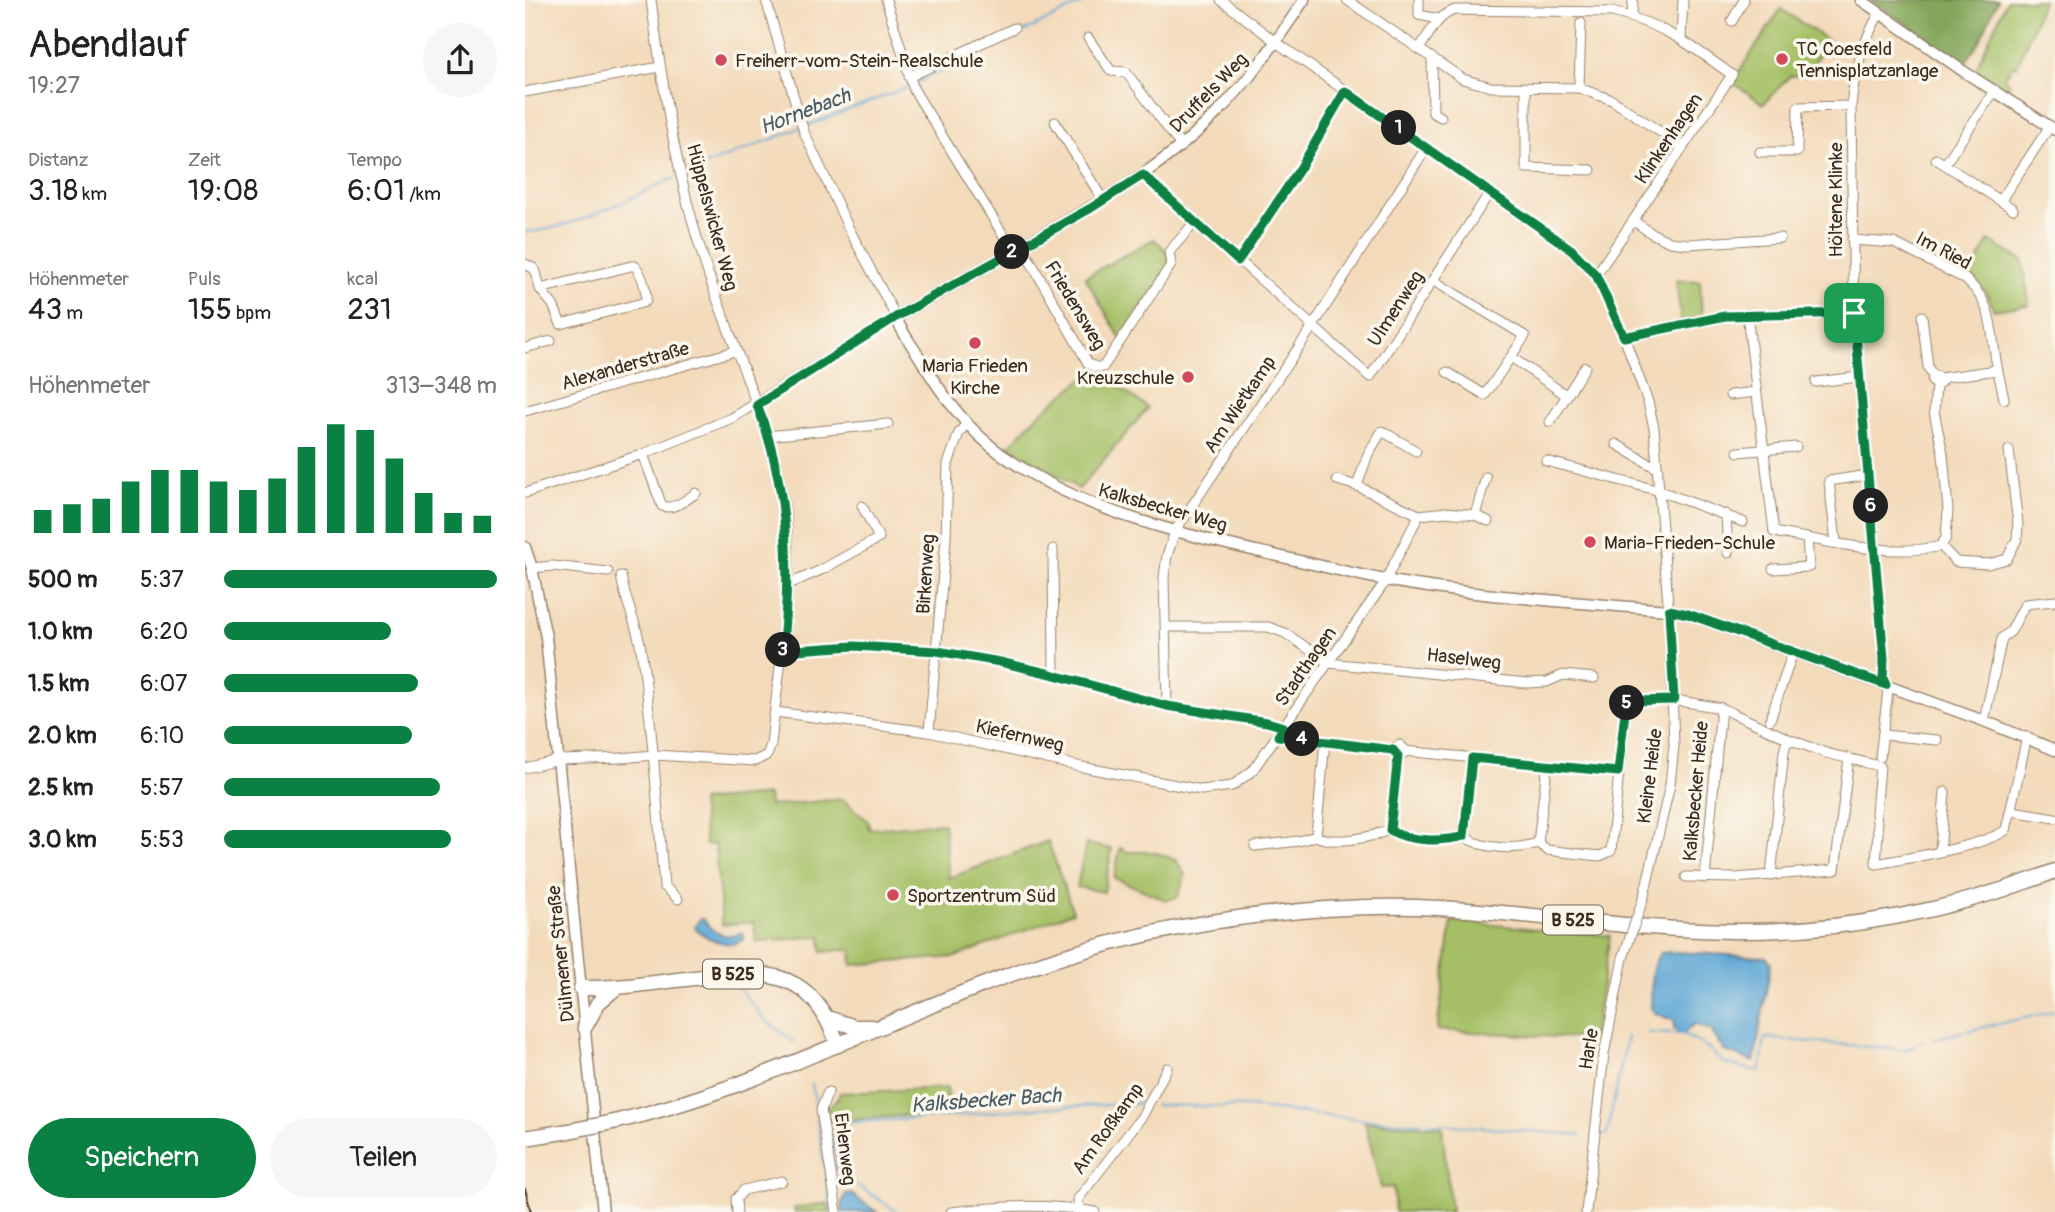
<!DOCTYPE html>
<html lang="de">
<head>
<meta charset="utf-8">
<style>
  body { margin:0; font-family:Pangolin,sans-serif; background:#f6f6f6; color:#222; height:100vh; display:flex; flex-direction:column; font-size:26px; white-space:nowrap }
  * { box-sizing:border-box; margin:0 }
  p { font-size:23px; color:#767676 }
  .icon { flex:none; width:38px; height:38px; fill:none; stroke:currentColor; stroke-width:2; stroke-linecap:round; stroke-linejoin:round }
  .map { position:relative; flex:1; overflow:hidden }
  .panel { display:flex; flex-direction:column; background:#fff; width:525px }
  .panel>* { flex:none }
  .pin { position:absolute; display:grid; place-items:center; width:60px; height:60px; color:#fff; margin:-30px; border-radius:14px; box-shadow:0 4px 10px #0006 }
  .km { position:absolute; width:35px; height:35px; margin:-18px; border-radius:50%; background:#222; color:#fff; font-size:19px; line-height:35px; text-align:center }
  .round { display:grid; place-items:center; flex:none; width:74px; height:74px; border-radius:37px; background:#f6f6f6 }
  .head { display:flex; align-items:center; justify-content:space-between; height:119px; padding:0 28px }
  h1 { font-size:38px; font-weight:600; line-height:52px }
  .stats { display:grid; grid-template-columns:repeat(3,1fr); gap:10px; height:119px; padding:7px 28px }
  .stats div { display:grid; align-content:center }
  .stats b { font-size:30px; font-weight:600 }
  .stats small { font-size:19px; font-weight:400 }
  .stats p { font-size:19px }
  .chart { height:196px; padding:14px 28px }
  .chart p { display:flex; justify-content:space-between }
  .chart svg { width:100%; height:126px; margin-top:7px; stroke:#0b8043; stroke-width:6 }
  .cta { display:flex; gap:14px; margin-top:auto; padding:14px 28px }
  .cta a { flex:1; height:80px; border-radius:42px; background:#0b8043; color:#fff; font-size:28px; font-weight:600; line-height:80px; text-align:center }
  .cta a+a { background:#f6f6f6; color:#222 }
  ul { padding:0 28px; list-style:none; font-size:23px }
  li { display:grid; grid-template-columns:112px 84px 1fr; align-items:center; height:52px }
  li i { height:18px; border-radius:9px; background:#0b8043 }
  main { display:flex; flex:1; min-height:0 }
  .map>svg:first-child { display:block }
</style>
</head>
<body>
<main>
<section class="panel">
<div class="head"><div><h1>Abendlauf</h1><p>19:27</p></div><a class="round"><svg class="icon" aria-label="share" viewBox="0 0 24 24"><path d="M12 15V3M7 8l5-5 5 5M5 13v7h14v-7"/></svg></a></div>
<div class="stats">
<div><p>Distanz</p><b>3.18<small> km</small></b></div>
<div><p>Zeit</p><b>19:08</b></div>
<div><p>Tempo</p><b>6:01<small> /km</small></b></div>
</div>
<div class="stats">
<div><p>Höhenmeter</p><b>43<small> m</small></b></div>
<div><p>Puls</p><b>155<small> bpm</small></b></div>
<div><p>kcal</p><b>231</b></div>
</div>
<div class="chart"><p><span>Höhenmeter</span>313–348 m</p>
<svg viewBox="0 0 160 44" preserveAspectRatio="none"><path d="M5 44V36M15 44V34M25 44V32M35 44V26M45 44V22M55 44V22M65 44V26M75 44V29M85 44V25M95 44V14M105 44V6M115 44V8M125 44V18M135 44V30M145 44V37M155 44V38"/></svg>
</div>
<ul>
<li><b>500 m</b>5:37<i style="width:100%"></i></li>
<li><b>1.0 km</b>6:20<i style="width:61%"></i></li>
<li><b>1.5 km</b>6:07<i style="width:71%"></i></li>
<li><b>2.0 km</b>6:10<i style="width:69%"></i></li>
<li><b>2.5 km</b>5:57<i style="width:79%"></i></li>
<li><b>3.0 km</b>5:53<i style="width:83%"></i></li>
</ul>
<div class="cta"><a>Speichern</a><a>Teilen</a></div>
</section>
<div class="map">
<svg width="1530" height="1212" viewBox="0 0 1530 1212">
  <rect width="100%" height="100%" fill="#fbf7ec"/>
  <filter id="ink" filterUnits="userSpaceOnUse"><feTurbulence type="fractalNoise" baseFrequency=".0143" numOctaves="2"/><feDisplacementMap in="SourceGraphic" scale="14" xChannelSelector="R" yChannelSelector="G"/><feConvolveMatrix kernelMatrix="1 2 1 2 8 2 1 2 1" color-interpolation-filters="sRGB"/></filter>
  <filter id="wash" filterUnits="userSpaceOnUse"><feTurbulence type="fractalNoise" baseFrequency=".00686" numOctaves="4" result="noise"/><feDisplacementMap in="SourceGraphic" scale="28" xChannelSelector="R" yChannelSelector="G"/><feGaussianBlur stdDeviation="1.57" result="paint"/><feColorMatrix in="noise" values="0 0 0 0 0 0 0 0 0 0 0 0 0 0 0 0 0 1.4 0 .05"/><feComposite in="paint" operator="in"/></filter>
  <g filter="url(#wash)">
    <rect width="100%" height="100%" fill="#f3daba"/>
    <g fill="#a4bf65" stroke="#707442" stroke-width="2">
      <polygon points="1482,0 1518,0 1492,67 1488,65 1479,79 1485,83 1481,89 1451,69"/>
      <polygon points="1256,9 1304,41 1280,76 1265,76 1238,104 1207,82"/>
      <polygon points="629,239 643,252 645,265 596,339 560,277"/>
      <polygon points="1464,241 1498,261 1504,305 1469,310 1458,288 1445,276"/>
      <polygon points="1151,280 1175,281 1177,318 1156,322"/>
      <polygon points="570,369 623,408 554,489 484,446 513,415"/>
      <polygon points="243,795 244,806 317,799 343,821 344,829 419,823 424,878 523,841 548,912 430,957 327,965 326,949 297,952 296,936 231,942 229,922 197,925 190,845 180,845 176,801"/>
      <polygon points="561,844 587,849 579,892 552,887"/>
      <polygon points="595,848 603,852 629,852 651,860 660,875 653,897 641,900 589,878"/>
      <polygon points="927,921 1085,936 1068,1039 912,1030"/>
      <polygon points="422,1088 425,1112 302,1122 300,1110 312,1099 315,1093"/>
      <polygon points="840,1122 917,1127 926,1212 870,1212 868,1187 856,1188"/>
      <polygon points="302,1203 305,1212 269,1212 269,1208"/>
    </g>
    <polygon fill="#83a65a" stroke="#5f683c" stroke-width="2" points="1345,0 1473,0 1455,41 1440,63"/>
    <g fill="#5ea7d5" stroke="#4c687a" stroke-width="2">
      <path d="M175,919h3c9,14 24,21 39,14l2,6c-13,11 -40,0 -49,-12z"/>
      <path d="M1150,952l91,5 5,6 -17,99 -30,-11 -13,-21 -17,-6 -11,10 -9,-5 1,-8 -20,-8 -4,-5c2,-19 -4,-40 10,-55z"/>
      <polygon points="321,1194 326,1194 352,1212 317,1212 317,1203"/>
    </g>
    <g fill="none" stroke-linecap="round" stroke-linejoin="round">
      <g stroke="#5ea7d5" stroke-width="2">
        <polyline points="392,83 564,0"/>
        <polyline points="281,126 383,87"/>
        <polyline points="160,173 275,128"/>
        <path d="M0,232c51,-3 105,-35 152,-55"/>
        <polyline points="214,988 237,1017 268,1041"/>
        <polyline points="1123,1033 1158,1034 1182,1047 1199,1063 1231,1071 1235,1069 1240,1038 1370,1049"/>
        <polyline points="1407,1039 1530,1011"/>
        <polyline points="1374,1050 1383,1049 1399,1041"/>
        <polyline points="287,1084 293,1117"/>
        <polyline points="629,1105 724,1107 843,1120 896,1123"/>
        <polyline points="292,1116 307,1212"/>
        <polyline points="901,1123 1055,1135"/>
        <polyline points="303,1124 430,1116 495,1109 619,1103"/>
        <polyline points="305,1125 313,1171 315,1174"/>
        <polyline points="1078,1135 1082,1134 1102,1037"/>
        <polyline points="320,1177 373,1212"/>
      </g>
    </g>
  </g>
  <g filter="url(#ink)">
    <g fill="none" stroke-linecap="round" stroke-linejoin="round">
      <g stroke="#97826c" stroke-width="11">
        <g id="minor">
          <polyline points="361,0 389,90 485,246 499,250 563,363 570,367 578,367 646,265 644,252 671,221"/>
          <polyline points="696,0 751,42 1047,250 1071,275 1099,337 1123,402 1129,428 1144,616 1149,745 1145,785 1119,896"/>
          <polyline points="822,0 938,79 966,87 1054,88 1087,100 1158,147"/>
          <polyline points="894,0 894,15 914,19"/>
          <polyline points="1107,17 1108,0"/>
          <polyline points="1207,21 1219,0"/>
          <polyline points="563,38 586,71 601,72 656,146"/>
          <polyline points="1156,38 1158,0"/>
          <path d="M894,49c10,-14 18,-34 36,-39l157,2c51,12 79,33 120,63l-136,200"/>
          <polyline points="907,59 908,113 916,117"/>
          <polyline points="384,77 489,28"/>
          <polyline points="1001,88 1001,168 1066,170"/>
          <polyline points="1054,88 1056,23"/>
          <polyline points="0,92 135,67"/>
          <polyline points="530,122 578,200"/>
          <polyline points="1235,152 1272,152 1273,107 1326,106"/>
          <polyline points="1411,159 1488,209"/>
          <polyline points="1420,164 1470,90"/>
          <polyline points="618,175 845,377 965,192"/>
          <polyline points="1476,200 1525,126"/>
          <polyline points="1109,221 1126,233 1145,242 1163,244 1255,238"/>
          <path d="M1327,240l42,3 71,36c30,26 25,51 32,87 2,11 5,22 7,33"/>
          <polyline points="713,261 776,167 820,91"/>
          <path d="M0,264l8,4 3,4 4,17 13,16 8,19 81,-21 4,-2c1,-10 -4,-27 -11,-35h-4l-91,23"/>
          <polyline points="909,281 1000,336 960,395 922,372"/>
          <path d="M1222,314l27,218c51,9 116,26 167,14l15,16 32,2 19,-5 10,-20 1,-15 -9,-74"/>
          <polyline points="1397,316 1403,367 1408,377"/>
          <polyline points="1099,337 1200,316 1329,313"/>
          <polyline points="0,348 26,341"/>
          <polyline points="986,357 1041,395"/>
          <polyline points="1415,378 1472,370"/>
          <polyline points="1291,382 1334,377"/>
          <polyline points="1411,385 1416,382 1412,376 1407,381 1411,385 1409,412 1418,454 1423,510 1421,538 1416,546"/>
          <polyline points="1205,395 1231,392"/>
          <polyline points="0,411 210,351"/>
          <polyline points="1025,422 1060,367"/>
          <polyline points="242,436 363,424"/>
          <polyline points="1091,444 1133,469"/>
          <polyline points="1213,452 1271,447"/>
          <path d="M118,454l19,52c12,4 24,-6 34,-13"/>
          <polyline points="1021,461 1135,491 1218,522"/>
          <polyline points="812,480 832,486 894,515 921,512 950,515 963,521"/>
          <polyline points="832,486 843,454 857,431 891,451"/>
          <polyline points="0,493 118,454 207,418 371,317 323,227 279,132 241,0"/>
          <polyline points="1201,514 1203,553"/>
          <polyline points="950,515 961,477"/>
          <polyline points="1311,542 1304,481 1343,475"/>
          <polyline points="528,549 529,674"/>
          <polyline points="7,568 28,566 83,572"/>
          <polyline points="1248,569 1284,567 1282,538"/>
          <path d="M96,576c4,25 16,48 20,73 12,79 16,158 23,237l14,13"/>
          <polyline points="262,585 296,570 354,538 337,506"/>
          <polyline points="642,627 743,627 760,633 804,663 1002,683 1022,682 1038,675 1069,678"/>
          <polyline points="257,651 329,646 412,651 475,661 522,673 642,706 742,722 759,727"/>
          <polyline points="642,706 639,577 642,556 650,531 788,326 901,148"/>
          <polyline points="250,712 404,732 557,767 677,790 707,786 727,771 858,585 894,515"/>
          <polyline points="1245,720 1268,652"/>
          <polyline points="1459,721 1477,638 1486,631 1500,604 1530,601"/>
          <polyline points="404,732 421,539 423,464 434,433 442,423"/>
          <polyline points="1359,735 1412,740"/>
          <polyline points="753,736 868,750"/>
          <path d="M800,742l-9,94c18,9 56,2 74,-7"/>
          <polyline points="879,751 1093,772"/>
          <path d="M873,756l5,-2 2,-4 -5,-5 -7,4 1,4 4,3 -8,73c19,13 52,13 74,7"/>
          <path d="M1355,757l8,-67 -5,-12 1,-19 -9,-111 -21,-221 -3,-221c3,-34 11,-64 29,-93"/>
          <path d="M947,758l-8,78c18,14 53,14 74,7l9,7 24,3 29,3 11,-5 15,-147 5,-3 43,-1 47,8 70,32 35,13 54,13 -4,47 2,19 -2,32c31,-6 106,-17 130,-34l21,-93"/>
          <path d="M0,768l34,-8 61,-2 34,-3 101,6 12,-6 4,-10c7,-75 23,-151 15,-227 -10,-83 -53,-168 -79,-248 -29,-87 -44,-179 -56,-270"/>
          <polyline points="1487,811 1530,818"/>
          <polyline points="1013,843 1022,767"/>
          <polyline points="730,846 774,841 791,836"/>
          <polyline points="1415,851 1420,792"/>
          <polyline points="1246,876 1259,752 1261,744 1266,740"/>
          <polyline points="1161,877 1210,878 1310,870 1324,758"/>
          <polyline points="1180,878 1196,708"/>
          <polyline points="303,1092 296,1110 312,1212"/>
          <polyline points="212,1212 211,1199 219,1190 257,1181"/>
          <path d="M426,1212c48,-6 95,-9 144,0"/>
          <polyline points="554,1212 553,1199 618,1115 642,1068"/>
          <polyline points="1061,1212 1079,1054 1098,958"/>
        </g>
      </g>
      <g stroke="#97826c" stroke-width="13">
        <g id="tertiary">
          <path d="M779,0c-28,42 -56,83 -92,118 -55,54 -123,91 -190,128 -42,24 -84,48 -126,71 5,15 16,28 24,41 21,36 48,72 81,96 77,55 165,76 255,97 43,9 86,21 129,29 93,17 189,22 284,30l19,4 296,107 71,29"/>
          <polyline points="1336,0 1438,71 1530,130"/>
          <polyline points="0,547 7,568 21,637 78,1212"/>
        </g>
      </g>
      <g stroke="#97826c" stroke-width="17">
        <g id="primary">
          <path d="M56,988c40,1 82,-7 122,-11 70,-8 109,-5 135,68"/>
          <polyline points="302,1018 330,1027 348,1027"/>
          <polyline points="60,1027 73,1003 92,987"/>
          <path d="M93,1121c128,-31 241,-88 362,-135 83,-33 170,-56 258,-68 66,-9 134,-14 201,-10 99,6 197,22 296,23 109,1 219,-20 320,-60"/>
          <polyline points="0,1138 44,1131"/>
        </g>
      </g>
      <use href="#minor" stroke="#fff" stroke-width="9"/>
      <use href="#tertiary" stroke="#fff" stroke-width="10"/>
      <use href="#primary" stroke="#fff" stroke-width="14"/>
      <polyline stroke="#3b2a1e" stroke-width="2" points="0,1189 6,1212"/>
      <g stroke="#97826c" stroke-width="11" stroke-linecap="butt">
        <polyline id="minor-bridge" points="1098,958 1119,896"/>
      </g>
      <g stroke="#97826c" stroke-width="17" stroke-linecap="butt">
        <polyline id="primary-bridge" points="44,1131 93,1121"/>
      </g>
      <use href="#minor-bridge" stroke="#fff" stroke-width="9"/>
      <use href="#primary-bridge" stroke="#fff" stroke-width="14"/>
    </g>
  </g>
  <g fill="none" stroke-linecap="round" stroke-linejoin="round" filter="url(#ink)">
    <g stroke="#fff" stroke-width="14">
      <path id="route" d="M820,91l227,159 24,25 28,62 101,-21 129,-3 30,346 -1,19 3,7 -198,-71 -19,-4 5,90 -43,1 -5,3 -8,68 -146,-14 -8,78c-22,6 -55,6 -74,-6l8,-74 -5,-6 -115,-14 6,-9 -17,-5 -100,-16 -120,-33 -47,-11 -63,-11 -83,-5 -72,5c10,-84 6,-167 -25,-246l139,-88 195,-109 52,-33 95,86 63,-94z"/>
    </g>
    <use href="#route" stroke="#0b8043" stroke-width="9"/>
  </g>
  <g fill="#d1495b" stroke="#fbf7ec" stroke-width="2.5">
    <circle cx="1257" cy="59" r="7"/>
    <circle cx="196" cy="60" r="7"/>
    <circle cx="450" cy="343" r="7"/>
    <circle cx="663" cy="377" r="7"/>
    <circle cx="1065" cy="542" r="7"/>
    <circle cx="368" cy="895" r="7"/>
  </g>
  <g text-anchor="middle" stroke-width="7" stroke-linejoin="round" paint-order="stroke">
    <g fill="#fbf7ec" stroke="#75685c" stroke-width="2">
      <rect x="1018" y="905.5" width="60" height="29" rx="5"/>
      <rect x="178" y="959.5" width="60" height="29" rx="5"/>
    </g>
    <g font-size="18" font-weight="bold" fill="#3b2a1e">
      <text x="1048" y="926">B 525</text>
      <text x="208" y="980">B 525</text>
    </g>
    <g font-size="19" fill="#3b2a1e" stroke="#fbf7ec" text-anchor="start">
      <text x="1271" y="55">TC Coesfeld<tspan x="1271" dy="22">Tennisplatzanlage</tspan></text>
      <text x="210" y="67">Freiherr-vom-Stein-Realschule</text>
      <text x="450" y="372" text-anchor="middle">Maria Frieden<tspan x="450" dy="22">Kirche</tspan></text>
      <text x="649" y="384" text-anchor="end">Kreuzschule</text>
      <text x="1079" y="549">Maria-Frieden-Schule</text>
      <text x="382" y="902">Sportzentrum Süd</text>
    </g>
    <g font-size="19" fill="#3b2a1e" stroke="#fbf7ec">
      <text transform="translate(683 92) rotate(-46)" y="7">Druffels Weg</text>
      <text transform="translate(1143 138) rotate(-56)" y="7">Klinkenhagen</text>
      <text transform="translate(1310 200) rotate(-90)" y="7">Höltene Klinke</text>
      <text transform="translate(188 217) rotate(75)" y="7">Hüppelswicker Weg</text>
      <text transform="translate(1419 250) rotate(28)" y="7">Im Ried</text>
      <text transform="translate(551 305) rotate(59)" y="7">Friedensweg</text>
      <text transform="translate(870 308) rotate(-57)" y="7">Ulmenweg</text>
      <text transform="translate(100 365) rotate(-16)" y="7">Alexanderstraße</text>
      <text transform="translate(714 404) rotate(-56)" y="7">Am Wietkamp</text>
      <text transform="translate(638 507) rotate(16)" y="7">Kalksbecker Weg</text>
      <text transform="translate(400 574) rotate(-86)" y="7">Birkenweg</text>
      <text transform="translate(939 658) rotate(7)" y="7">Haselweg</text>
      <text transform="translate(780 666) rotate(-55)" y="7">Stadthagen</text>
      <text transform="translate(495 735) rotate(13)" y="7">Kiefernweg</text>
      <text transform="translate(1124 776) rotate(-83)" y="7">Kleine Heide</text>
      <text transform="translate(1170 791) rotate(-85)" y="7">Kalksbecker Heide</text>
      <text transform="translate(35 954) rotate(-96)" y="7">Dülmener Straße</text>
      <text transform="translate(1063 1049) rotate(-81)" y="7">Harle</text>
      <text transform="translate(582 1128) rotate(-54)" y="7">Am Roßkamp</text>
      <text transform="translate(321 1149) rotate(83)" y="7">Erlenweg</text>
    </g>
    <g font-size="21" font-style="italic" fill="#495c67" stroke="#fbf7ec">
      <text transform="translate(280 111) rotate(-21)" y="7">Hornebach</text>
      <text transform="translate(461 1100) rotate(-4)" y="7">Kalksbecker Bach</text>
    </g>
  </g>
</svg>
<div class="pin" style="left:1329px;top:313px;background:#1e9e55"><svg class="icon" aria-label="arrive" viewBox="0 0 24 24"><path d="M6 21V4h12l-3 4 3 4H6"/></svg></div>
<b class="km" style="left:874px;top:128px">1</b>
<b class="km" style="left:487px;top:252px">2</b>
<b class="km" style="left:258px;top:650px">3</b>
<b class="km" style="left:777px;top:739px">4</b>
<b class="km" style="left:1102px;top:703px">5</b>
<b class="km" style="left:1346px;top:506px">6</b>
</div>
</main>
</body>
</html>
